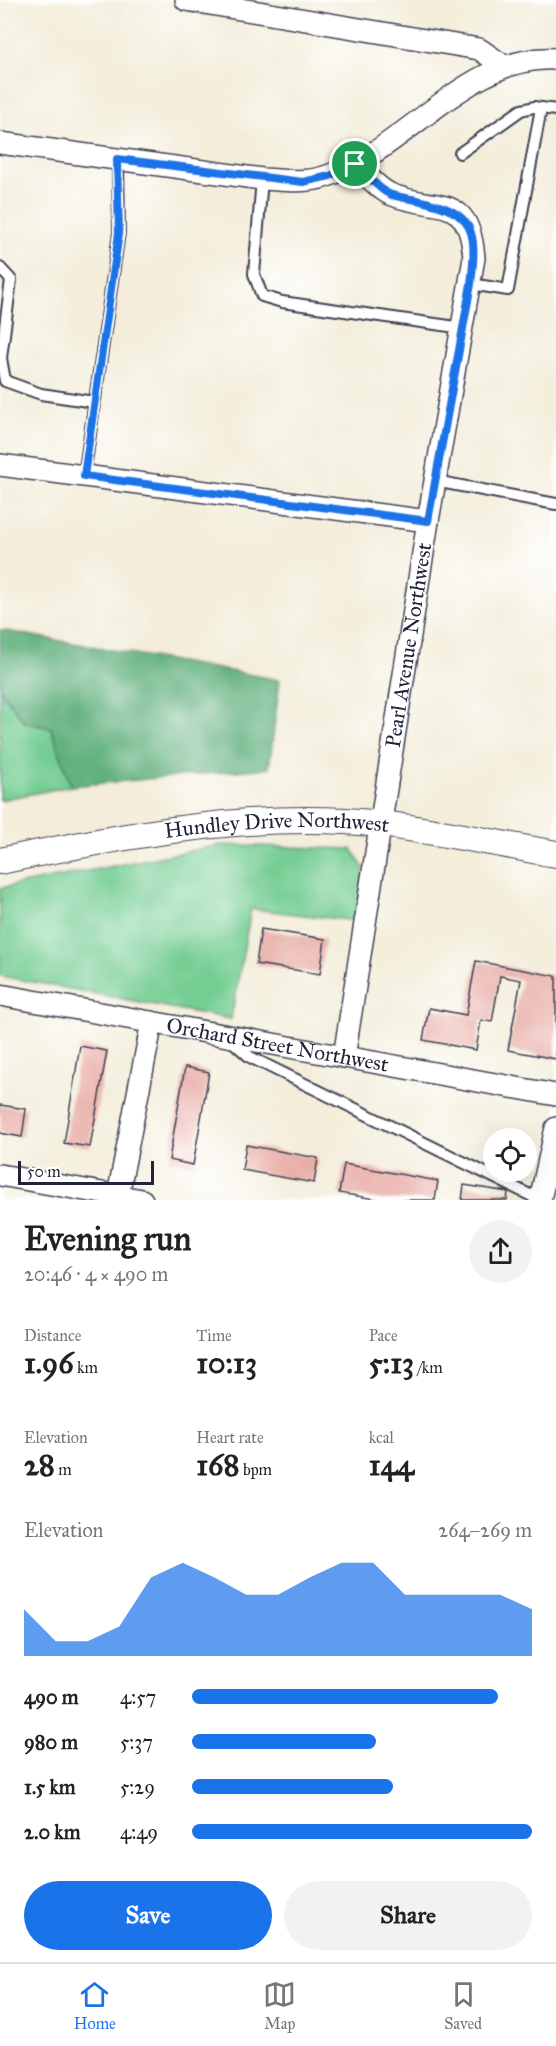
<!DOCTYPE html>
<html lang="en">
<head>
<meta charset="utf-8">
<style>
  body { margin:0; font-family:"IM FELL Great Primer",serif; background:#f2f2f2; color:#222; height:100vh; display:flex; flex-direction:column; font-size:22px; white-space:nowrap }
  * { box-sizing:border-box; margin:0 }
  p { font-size:20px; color:#767676 }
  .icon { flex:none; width:33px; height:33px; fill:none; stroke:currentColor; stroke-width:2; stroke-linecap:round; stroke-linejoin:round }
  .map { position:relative; height:1200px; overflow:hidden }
  .sheet { display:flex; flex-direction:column; background:#fff; flex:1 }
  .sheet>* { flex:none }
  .tools { position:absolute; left:483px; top:1128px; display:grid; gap:12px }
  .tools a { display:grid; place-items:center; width:54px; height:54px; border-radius:50%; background:#fff; box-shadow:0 6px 24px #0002; font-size:30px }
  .scale { position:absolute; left:18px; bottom:15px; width:136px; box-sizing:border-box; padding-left:6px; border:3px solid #22223b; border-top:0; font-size:16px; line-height:21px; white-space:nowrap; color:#22223b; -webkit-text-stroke:4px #fff; paint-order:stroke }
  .pin { position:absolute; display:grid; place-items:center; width:51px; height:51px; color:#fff; margin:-26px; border:3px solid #fff; border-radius:50%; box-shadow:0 2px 6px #0007 }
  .round { display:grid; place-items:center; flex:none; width:63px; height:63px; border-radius:32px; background:#f2f2f2 }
  .headline { display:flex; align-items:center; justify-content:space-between; height:102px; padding:0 24px }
  h1 { font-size:33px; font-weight:700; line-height:45px }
  .stats { display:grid; grid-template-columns:repeat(3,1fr); gap:9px; height:102px; padding:6px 24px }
  .stats div { display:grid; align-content:center }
  .stats b { font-size:30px; font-weight:700 }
  .stats small { font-size:16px; font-weight:400 }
  .stats p { font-size:16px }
  .chart { height:168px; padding:12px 24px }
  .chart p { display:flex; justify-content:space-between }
  .chart svg { width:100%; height:108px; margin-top:6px; fill:#1a73e8; opacity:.7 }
  .action { display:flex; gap:12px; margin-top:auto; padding:12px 24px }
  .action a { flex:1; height:69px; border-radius:36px; background:#1a73e8; color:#fff; font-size:24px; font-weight:700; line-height:69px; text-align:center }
  .action a+a { background:#f2f2f2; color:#222 }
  ul { padding:0 24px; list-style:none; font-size:20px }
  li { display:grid; grid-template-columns:96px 72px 1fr; align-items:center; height:45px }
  li i { height:15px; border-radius:8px; background:#1a73e8 }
  .dock { display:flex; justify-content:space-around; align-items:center; height:84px; border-top:2px solid #e0e0e0; background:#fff; font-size:16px; color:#767676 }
  .dock a { display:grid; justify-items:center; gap:3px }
  .dock .selected { color:#1a73e8 }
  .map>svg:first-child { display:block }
</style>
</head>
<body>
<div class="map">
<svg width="556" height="1200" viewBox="0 0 556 1200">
  <rect width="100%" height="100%" fill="#fff"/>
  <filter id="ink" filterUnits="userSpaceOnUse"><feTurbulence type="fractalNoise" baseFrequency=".0167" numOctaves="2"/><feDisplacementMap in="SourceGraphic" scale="12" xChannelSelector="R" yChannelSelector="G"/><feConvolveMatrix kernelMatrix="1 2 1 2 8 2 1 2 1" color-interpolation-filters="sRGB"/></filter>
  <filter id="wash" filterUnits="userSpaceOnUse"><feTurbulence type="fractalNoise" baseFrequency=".008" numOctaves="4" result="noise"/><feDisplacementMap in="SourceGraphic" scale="24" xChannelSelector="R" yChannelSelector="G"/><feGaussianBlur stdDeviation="1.35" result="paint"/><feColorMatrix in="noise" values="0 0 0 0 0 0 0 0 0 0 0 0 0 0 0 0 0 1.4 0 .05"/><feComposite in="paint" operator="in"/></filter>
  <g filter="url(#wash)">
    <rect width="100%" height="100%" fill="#f3edd9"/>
    <g fill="#75cd93" stroke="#4c7867" stroke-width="1.5">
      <polygon points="0,689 24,722 51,728 71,786 0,800"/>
      <polygon points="220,845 352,849 364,868 356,921 251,909 231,1019 0,976 0,888"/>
    </g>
    <polygon fill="#60b07d" stroke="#41695c" stroke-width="1.5" points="0,630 280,680 269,768 71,786 51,728 24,722 0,689"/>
    <g id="blocks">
      <g fill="#e8aca4">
        <polygon points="261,929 325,939 320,974 256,964"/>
        <polygon points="476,961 556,976 556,1059 508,1050 521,980 500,976 492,1022 481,1020 476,1050 423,1040 429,1008 466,1015"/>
        <polygon points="80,1046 107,1051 90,1147 64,1143"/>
        <polygon points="185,1067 209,1072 193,1165 169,1160"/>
        <polygon points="0,1105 26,1109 22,1137 0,1133"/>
        <polygon points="246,1145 318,1158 314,1183 242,1170"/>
        <polygon points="344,1164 438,1181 435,1200 381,1200 339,1193"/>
        <polygon points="464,1185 508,1192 507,1200 462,1200"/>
      </g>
    </g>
  </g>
  <g filter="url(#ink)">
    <use href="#blocks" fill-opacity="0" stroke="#414053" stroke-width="1.5"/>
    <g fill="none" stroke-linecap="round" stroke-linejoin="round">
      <g stroke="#414053" stroke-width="14">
        <g id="service">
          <polyline points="460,153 521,110 534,107 556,110"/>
          <polyline points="262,179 254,274 262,296 282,302 463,328"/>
          <polyline points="0,268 11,280 1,358 5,381 41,394 94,402"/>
          <polyline points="471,284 508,290 541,108"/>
          <polyline points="84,476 119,233 118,159"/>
          <polyline points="435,481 556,504"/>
          <polyline points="231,1040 250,1057 540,1200"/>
        </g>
      </g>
      <g stroke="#414053" stroke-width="24">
        <g id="minor">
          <polyline points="186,0 479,49 504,66"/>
          <path d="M0,143l262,36c23,1 46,5 68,-4 77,-27 140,-122 226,-116"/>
          <polyline points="0,465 428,521"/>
          <path id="s1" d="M0,995l556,100"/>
          <path id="s2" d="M344,1057l84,-536 46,-263c-5,-68 -38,-45 -84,-64 -13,-6 -25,-21 -35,-30"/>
          <polyline points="0,1175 142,1200"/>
          <polyline points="117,1200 152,1022"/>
          <polyline points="540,1200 556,1128"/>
        </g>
      </g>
      <g stroke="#414053" stroke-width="28">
        <g id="tertiary">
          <path id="s3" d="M0,861c119,-25 259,-51 380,-37 59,7 118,20 176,30"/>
        </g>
      </g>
      <use href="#service" stroke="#fff" stroke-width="10"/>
      <use href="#minor" stroke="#fff" stroke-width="21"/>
      <use href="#tertiary" stroke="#fff" stroke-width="26"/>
    </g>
  </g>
  <g fill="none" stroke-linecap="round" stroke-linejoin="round" filter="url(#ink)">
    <g stroke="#fff" stroke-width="12">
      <path id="route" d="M117,159l186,23 27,-6 25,-12c10,8 22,24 34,30 10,4 22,4 32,7 55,12 56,31 50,83l-43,237 -344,-45 35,-243z"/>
    </g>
    <use href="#route" stroke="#1a73e8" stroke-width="8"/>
  </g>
  <g text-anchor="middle" stroke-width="4.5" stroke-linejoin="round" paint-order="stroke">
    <g font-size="21" fill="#22223b" stroke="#fff">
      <text dy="7" stroke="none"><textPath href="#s2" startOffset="417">Pearl Avenue Northwest</textPath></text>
      <text dy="7" stroke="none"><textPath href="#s3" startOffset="280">Hundley Drive Northwest</textPath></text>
      <text dy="7" stroke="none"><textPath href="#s1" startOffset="282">Orchard Street Northwest</textPath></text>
    </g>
  </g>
</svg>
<div class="tools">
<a><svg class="icon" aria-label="locate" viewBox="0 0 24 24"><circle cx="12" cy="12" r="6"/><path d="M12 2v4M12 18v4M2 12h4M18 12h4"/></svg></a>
</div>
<div class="scale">50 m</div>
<div class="pin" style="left:355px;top:164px;background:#1e9e55"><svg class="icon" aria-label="arrive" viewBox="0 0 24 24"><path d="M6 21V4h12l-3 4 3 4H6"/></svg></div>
</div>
<section class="sheet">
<div class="headline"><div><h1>Evening run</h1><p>20:46 · 4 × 490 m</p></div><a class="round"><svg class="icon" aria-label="share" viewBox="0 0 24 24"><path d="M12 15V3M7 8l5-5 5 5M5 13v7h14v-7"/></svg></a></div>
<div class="stats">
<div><p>Distance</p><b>1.96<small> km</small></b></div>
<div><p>Time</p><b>10:13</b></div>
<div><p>Pace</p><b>5:13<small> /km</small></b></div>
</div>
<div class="stats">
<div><p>Elevation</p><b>28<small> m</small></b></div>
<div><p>Heart rate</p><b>168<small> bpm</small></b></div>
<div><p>kcal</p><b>144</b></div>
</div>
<div class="chart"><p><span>Elevation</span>264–269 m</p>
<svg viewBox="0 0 160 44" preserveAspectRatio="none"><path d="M0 44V25L10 38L20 38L30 32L40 12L50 6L60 12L70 19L80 19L90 12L100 6L110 6L120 19L130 19L140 19L150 19L160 25V44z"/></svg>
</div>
<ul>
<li><b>490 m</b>4:57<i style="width:90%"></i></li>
<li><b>980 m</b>5:37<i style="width:54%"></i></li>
<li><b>1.5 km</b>5:29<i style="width:59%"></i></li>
<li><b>2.0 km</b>4:49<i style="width:100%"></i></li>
</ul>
<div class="action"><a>Save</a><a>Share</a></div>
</section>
<nav class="dock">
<a class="selected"><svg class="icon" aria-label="home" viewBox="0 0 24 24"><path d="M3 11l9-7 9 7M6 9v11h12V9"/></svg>Home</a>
<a><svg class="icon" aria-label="map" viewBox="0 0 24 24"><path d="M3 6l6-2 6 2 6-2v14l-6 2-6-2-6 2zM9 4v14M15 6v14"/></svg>Map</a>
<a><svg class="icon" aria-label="saved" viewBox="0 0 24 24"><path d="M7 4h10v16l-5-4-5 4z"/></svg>Saved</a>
</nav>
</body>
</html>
